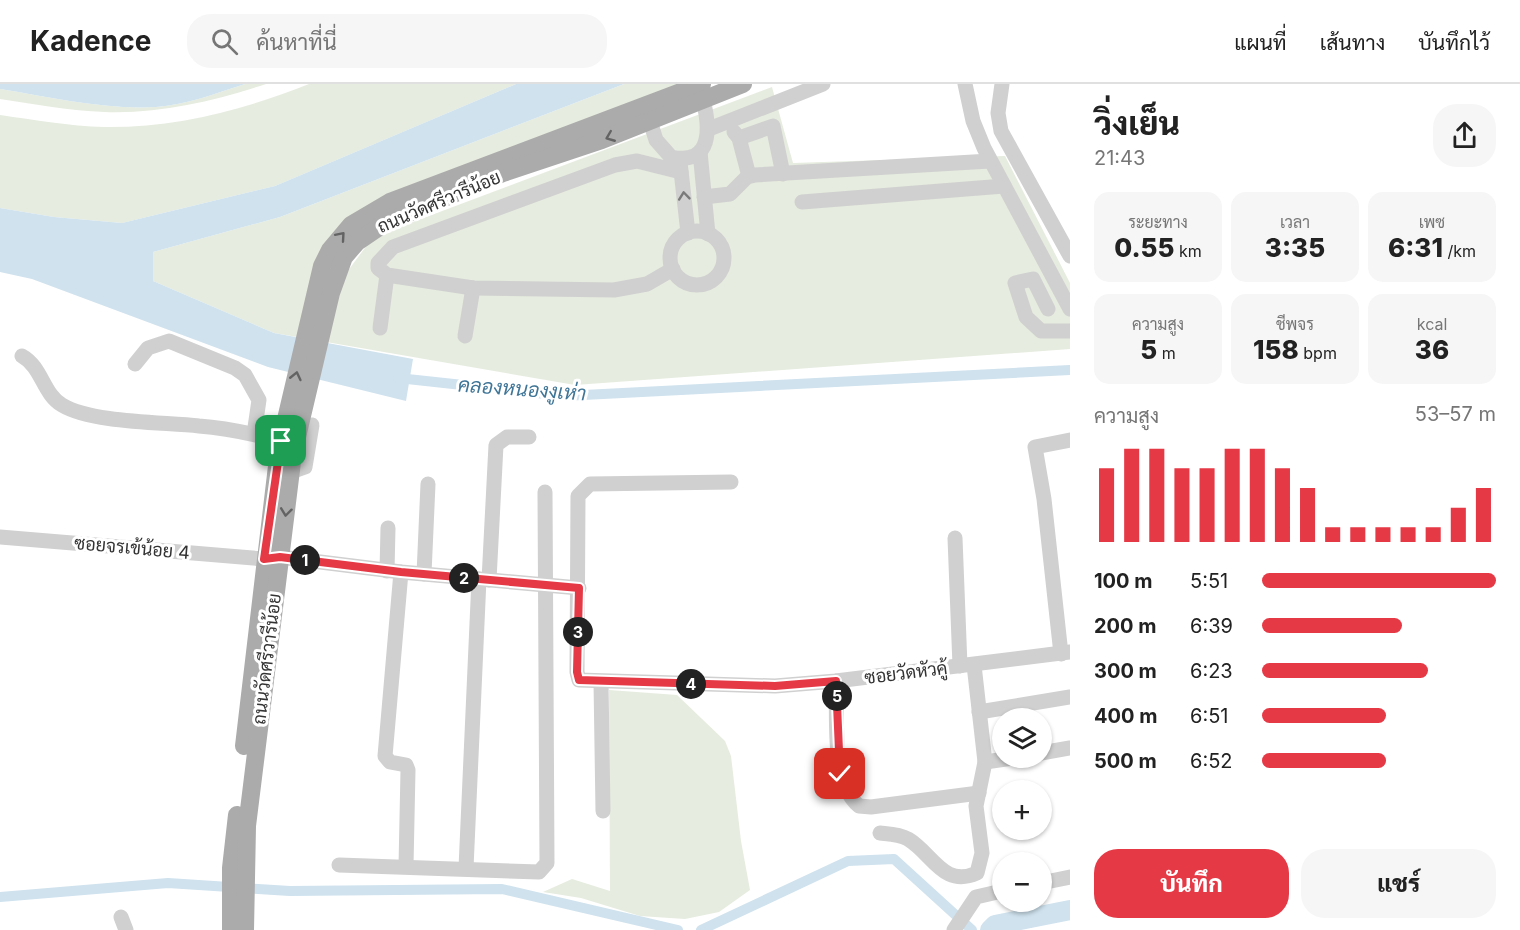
<!DOCTYPE html>
<html lang="th">
<head>
<meta charset="utf-8">
<style>
  body { margin:0; font-family:Inter,Sarabun,sans-serif; background:#f6f6f6; color:#222; height:100vh; display:flex; flex-direction:column; font-size:22px; white-space:nowrap }
  * { box-sizing:border-box; margin:0 }
  p { font-size:20px; color:#767676 }
  .icon { flex:none; width:33px; height:33px; fill:none; stroke:currentColor; stroke-width:2; stroke-linecap:round; stroke-linejoin:round }
  .map { position:relative; flex:1; overflow:hidden }
  .drawer { display:flex; flex-direction:column; background:#fff; width:450px }
  .drawer>* { flex:none }
  .controls { position:absolute; left:992px; top:624px; display:grid; gap:12px }
  .controls a { display:grid; place-items:center; width:60px; height:60px; border-radius:50%; background:#fff; box-shadow:0 2px 4px #0004; font-size:30px }
  .pin { position:absolute; display:grid; place-items:center; width:51px; height:51px; color:#fff; margin:-26px; border-radius:12px; box-shadow:0 3px 9px #0006 }
  .km { position:absolute; width:30px; height:30px; margin:-15px; border-radius:50%; background:#222; color:#fff; font-size:16px; line-height:30px; text-align:center }
  .round { display:grid; place-items:center; flex:none; width:63px; height:63px; border-radius:24px; background:#f6f6f6 }
  .head { display:flex; align-items:center; justify-content:space-between; height:102px; padding:0 24px }
  h1 { font-size:33px; font-weight:800; line-height:45px }
  .metrics { display:grid; grid-template-columns:repeat(3,1fr); gap:9px; height:102px; padding:6px 24px }
  .metrics div { display:grid; align-content:center; border-radius:15px; background:#f6f6f6; text-align:center }
  .metrics b { font-size:26px; font-weight:800 }
  .metrics small { font-size:16px; font-weight:400 }
  .metrics p { font-size:16px }
  .chart { height:168px; padding:12px 24px }
  .chart p { display:flex; justify-content:space-between }
  .chart svg { width:100%; height:108px; margin-top:6px; stroke:#e63946; stroke-width:6 }
  .button { display:flex; gap:12px; margin-top:auto; padding:12px 24px }
  .button a { flex:1; height:69px; border-radius:24px; background:#e63946; color:#fff; font-size:24px; font-weight:800; line-height:69px; text-align:center }
  .button a+a { background:#f6f6f6; color:#222 }
  ul { padding:0 24px; list-style:none; font-size:20px }
  li { display:grid; grid-template-columns:96px 72px 1fr; align-items:center; height:45px }
  li i { height:15px; border-radius:8px; background:#e63946 }
  header { display:flex; align-items:center; gap:36px; box-sizing:border-box; height:84px; padding:0 30px; background:#fff; border-bottom:2px solid #e0e0e0 }
  header strong { font-size:28px }
  nav { display:flex; gap:33px; margin-inline-start:auto; font-size:21px }
  .search { width:420px; height:54px; background:#f6f6f6; display:flex; align-items:center; gap:15px; box-sizing:border-box; padding:0 21px; border-radius:24px; color:#767676; font-size:22px }
  main { display:flex; flex:1; min-height:0 }
  .map>svg:first-child { display:block }
</style>
</head>
<body>
<header>
<strong>Kadence</strong>
<div class="search"><svg class="icon" aria-label="search" viewBox="0 0 24 24"><circle cx="10" cy="10" r="6"/><path d="M15 15l6 6"/></svg>ค้นหาที่นี่</div>
<nav><a>แผนที่</a><a>เส้นทาง</a><a>บันทึกไว้</a></nav>
</header>
<main>
<div class="map">
<svg width="1070" height="846" viewBox="0 0 1070 846">
  <rect width="100%" height="100%" fill="#fff"/>
  <g fill="#e6ecdf">
    <path d="M245,0h21c-52,17 -106,30 -161,28 -35,-1 -71,-8 -105,-13v-10c50,8 105,21 156,18 30,-2 61,-14 89,-23z"/>
    <path d="M309,0h207l-241,102 -153,37 -68,-6 -54,-9v-93c35,5 69,11 104,12 70,1 140,-17 205,-43z"/>
    <polygon points="624,0 685,0 348,134 347,188 373,153 772,3 793,79 1005,72 1070,199 1070,265 575,301 274,249 153,197 153,168 280,133"/>
    <polygon points="609,606 677,611 725,657 731,672 741,757 750,806 719,828 685,835 640,832 581,814 543,808 572,795 610,807"/>
  </g>
  <g fill="#cfe2ee">
    <path d="M0,0h245c-28,9 -59,21 -89,23 -51,3 -106,-10 -156,-18z"/>
    <polygon points="516,0 624,0 280,133 153,168 153,197 274,249 413,275 406,317 268,283 32,195 0,188 0,124 54,133 122,139 275,102"/>
  </g>
  <g fill="none" stroke-linecap="round" stroke-linejoin="round">
    <g stroke="#cfe2ee" stroke-width="10">
      <polyline points="398,294 564,312 1070,286"/>
      <polyline points="0,813 168,799 290,807 502,805 678,846"/>
      <polyline points="701,846 848,777 894,775 972,846"/>
    </g>
    <polyline stroke="#cfe2ee" stroke-width="20" points="990,846 995,841 1070,826"/>
    <g stroke="#d0d0d0" stroke-width="15">
      <polyline points="965,0 973,37 984,64 1070,225"/>
      <polyline points="1002,0 998,29 1001,47 1070,172"/>
      <path d="M650,37l6,19 15,17c42,9 39,-30 32,-57"/>
      <polyline points="709,45 823,0"/>
      <polyline points="734,48 739,54 749,92"/>
      <polyline points="739,54 773,42 783,90"/>
      <polyline points="700,68 708,150"/>
      <polyline points="680,78 688,149"/>
      <polyline points="704,113 730,110 747,93 755,91 990,77"/>
      <polyline points="802,118 1004,102"/>
      <circle cx="697" cy="174" r="27"/>
      <polyline points="673,185 647,200 614,206 473,204 387,191 378,184 378,179 393,163 615,81 637,77 681,88"/>
      <polyline points="1048,225 1033,195 1015,199 1026,233 1041,247 1070,247"/>
      <polyline points="380,244 387,191"/>
      <polyline points="465,252 473,204"/>
      <path d="M22,272c20,11 21,38 40,49 30,18 100,17 137,21 27,2 55,8 82,15"/>
      <polyline points="135,280 148,264 169,257 235,284 245,291 259,316 254,350"/>
      <polyline points="291,388 305,383 312,341"/>
      <polyline points="731,398 590,400 578,412 577,588 579,596 775,602 836,597 1070,568"/>
      <polyline points="0,453 264,475"/>
      <polyline points="955,454 960,582"/>
      <polyline points="280,473 401,488 579,504"/>
      <polyline points="387,487 388,444"/>
      <polyline points="401,488 385,672 390,678 406,681 408,686 406,782"/>
      <polyline points="424,490 428,400"/>
      <polyline points="489,496 496,361 507,353 529,353"/>
      <polyline points="1061,570 1044,415 1035,363 1070,356"/>
      <path d="M836,597c2,36 -6,101 23,125l12,1 108,-14"/>
      <polyline points="601,598 603,727"/>
      <polyline points="979,628 1070,613"/>
      <polyline points="1041,669 1070,664"/>
      <polyline points="985,678 1013,674"/>
      <path d="M880,749c10,1 19,1 28,6 25,15 35,49 69,34l5,-20 -6,-47 9,-44 -11,-97"/>
      <polyline points="339,781 539,788 547,779 545,408"/>
      <polyline points="466,784 479,495"/>
      <polyline points="1041,799 1070,793"/>
      <polyline points="121,833 126,846"/>
      <polyline points="954,846 976,813 1002,807"/>
    </g>
    <g stroke="#ababab" stroke-width="18">
      <polyline points="244,662 279,365 322,182 330,166 351,141 390,118 702,0"/>
      <polyline points="231,846 231,784 237,731"/>
      <polyline points="245,846 247,742 293,370 331,209 344,173 357,158 385,139 503,89 602,56 743,0"/>
    </g>
  </g>
  <defs><path id="oneway-chevron" d="M-2-3.5L2.5 0L-2 3.5" fill="none" stroke-width="1.6" stroke-linecap="round" stroke-linejoin="round" transform="scale(1.5)"/></defs>
  <g stroke="#636363">
    <use href="#oneway-chevron" transform="translate(610 53) rotate(158)"/>
    <use href="#oneway-chevron" transform="translate(341 152) rotate(-49)"/>
    <use href="#oneway-chevron" transform="translate(296 292) rotate(-77)"/>
    <use href="#oneway-chevron" transform="translate(286 428) rotate(97)"/>
  </g>
  <use stroke="#7a7a7a" href="#oneway-chevron" transform="translate(684 112) rotate(-96)"/>
  <g fill="none" stroke-linecap="round" stroke-linejoin="round">
    <g stroke="#fff" stroke-width="12">
      <polyline id="route" points="281,357 264,475 280,473 401,488 579,504 577,588 579,596 775,602 836,597 840,690"/>
    </g>
    <use href="#route" stroke="#e63946" stroke-width="8"/>
  </g>
  <g text-anchor="middle" stroke-width="6" stroke-linejoin="round" paint-order="stroke">
    <g font-size="18" fill="#333" stroke="#fff">
      <text transform="translate(439 118) rotate(-23)" y="6">ถนนวัดศรีวารีน้อย</text>
      <text transform="translate(132 464) rotate(5)" y="6">ซอยจรเข้น้อย 4</text>
      <text transform="translate(267 575) rotate(-83)" y="6">ถนนวัดศรีวารีน้อย</text>
      <text transform="translate(906 589) rotate(-7)" y="6">ซอยวัดหัวคู้</text>
    </g>
    <g font-size="20" font-style="italic" fill="#3f7597" stroke="#fff">
      <text transform="translate(522 305) rotate(4)" y="7">คลองหนองงูเห่า</text>
    </g>
  </g>
</svg>
<div class="controls">
<a><svg class="icon" aria-label="layers" viewBox="0 0 24 24"><path d="M12 4l9 5-9 5-9-5zM3 14l9 5 9-5"/></svg></a>
<a>+</a>
<a>−</a>
</div>
<div class="pin" style="left:281px;top:357px;background:#1e9e55"><svg class="icon" aria-label="arrive" viewBox="0 0 24 24"><path d="M6 21V4h12l-3 4 3 4H6"/></svg></div>
<div class="pin" style="left:840px;top:690px;background:#d93025"><svg class="icon" aria-label="check" viewBox="0 0 24 24"><path d="M5 12l5 5 9-10"/></svg></div>
<b class="km" style="left:305px;top:476px">1</b>
<b class="km" style="left:464px;top:494px">2</b>
<b class="km" style="left:578px;top:548px">3</b>
<b class="km" style="left:691px;top:600px">4</b>
<b class="km" style="left:837px;top:612px">5</b>
</div>
<section class="drawer">
<div class="head"><div><h1>วิ่งเย็น</h1><p>21:43</p></div><a class="round"><svg class="icon" aria-label="share" viewBox="0 0 24 24"><path d="M12 15V3M7 8l5-5 5 5M5 13v7h14v-7"/></svg></a></div>
<div class="metrics">
<div><p>ระยะทาง</p><b>0.55<small> km</small></b></div>
<div><p>เวลา</p><b>3:35</b></div>
<div><p>เพซ</p><b>6:31<small> /km</small></b></div>
</div>
<div class="metrics">
<div><p>ความสูง</p><b>5<small> m</small></b></div>
<div><p>ชีพจร</p><b>158<small> bpm</small></b></div>
<div><p>kcal</p><b>36</b></div>
</div>
<div class="chart"><p><span>ความสูง</span>53–57 m</p>
<svg viewBox="0 0 160 44" preserveAspectRatio="none"><path d="M5 44V14M15 44V6M25 44V6M35 44V14M45 44V14M55 44V6M65 44V6M75 44V14M85 44V22M95 44V38M105 44V38M115 44V38M125 44V38M135 44V38M145 44V30M155 44V22"/></svg>
</div>
<ul>
<li><b>100 m</b>5:51<i style="width:100%"></i></li>
<li><b>200 m</b>6:39<i style="width:60%"></i></li>
<li><b>300 m</b>6:23<i style="width:71%"></i></li>
<li><b>400 m</b>6:51<i style="width:53%"></i></li>
<li><b>500 m</b>6:52<i style="width:53%"></i></li>
</ul>
<div class="button"><a>บันทึก</a><a>แชร์</a></div>
</section>
</main>
</body>
</html>
